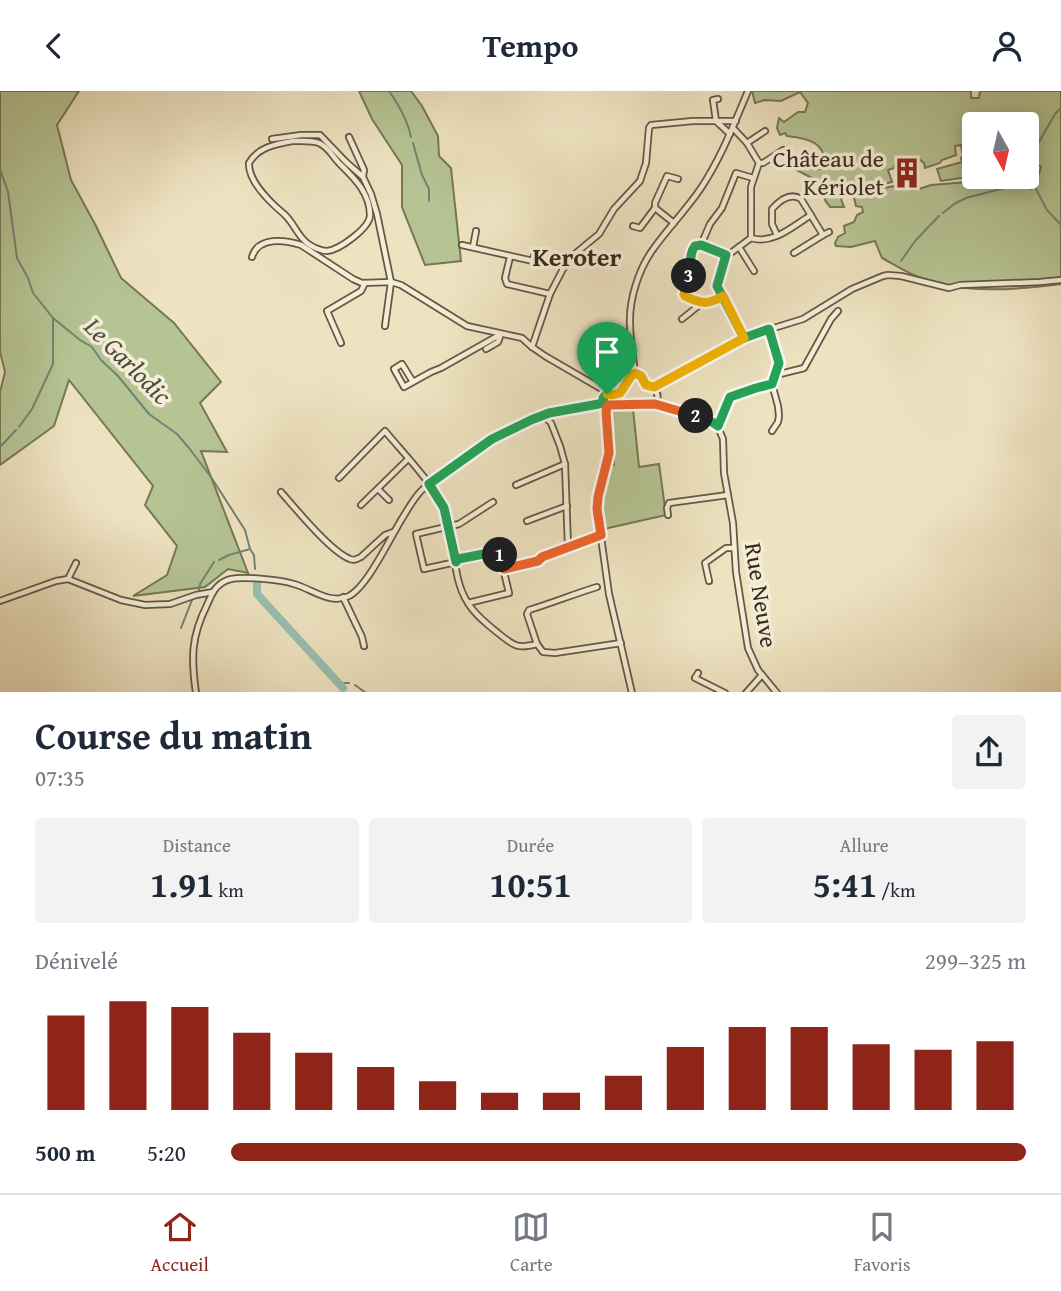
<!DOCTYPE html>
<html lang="fr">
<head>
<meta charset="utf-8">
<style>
  body { margin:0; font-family:"Gentium Book Plus",serif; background:#f2f2f3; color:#1f2937; height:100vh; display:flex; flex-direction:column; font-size:26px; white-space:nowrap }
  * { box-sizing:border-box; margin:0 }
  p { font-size:23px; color:#747a83 }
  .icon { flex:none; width:38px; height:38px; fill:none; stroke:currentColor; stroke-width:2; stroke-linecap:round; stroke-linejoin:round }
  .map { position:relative; height:601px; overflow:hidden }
  .details { display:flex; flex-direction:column; background:#fff; flex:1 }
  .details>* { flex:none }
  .needle { width:46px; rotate:172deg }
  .fabs { position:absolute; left:962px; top:21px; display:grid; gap:14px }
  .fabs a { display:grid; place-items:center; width:77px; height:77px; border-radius:7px; background:#fff; box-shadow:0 4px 18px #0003; font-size:35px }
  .pin { position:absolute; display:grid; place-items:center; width:60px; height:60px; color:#fff; margin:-72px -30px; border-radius:50% 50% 50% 0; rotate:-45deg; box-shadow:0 0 7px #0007 }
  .pin .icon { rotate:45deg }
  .km { position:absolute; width:35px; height:35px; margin:-18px; border-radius:50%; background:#222; color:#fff; font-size:19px; line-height:35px; text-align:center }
  .round { display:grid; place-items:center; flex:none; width:74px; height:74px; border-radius:7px; background:#f2f2f3 }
  .head { display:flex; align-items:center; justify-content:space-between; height:119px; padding:0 35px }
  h1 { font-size:38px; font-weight:700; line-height:52px }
  .figures { display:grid; grid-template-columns:repeat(3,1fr); gap:10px; height:119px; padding:7px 35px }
  .figures div { display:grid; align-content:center; border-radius:7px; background:#f2f2f3; text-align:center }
  .figures b { font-size:35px; font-weight:700 }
  .figures small { font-size:19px; font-weight:400 }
  .figures p { font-size:19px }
  .chart { height:196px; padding:14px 35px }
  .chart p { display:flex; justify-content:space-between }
  .chart svg { width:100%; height:126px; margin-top:7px; stroke:#8f2418; stroke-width:6 }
  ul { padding:0 35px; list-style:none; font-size:23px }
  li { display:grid; grid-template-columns:112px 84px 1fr; align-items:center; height:52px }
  li i { height:18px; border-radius:9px; background:#8f2418 }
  header { display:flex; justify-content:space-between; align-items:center; height:91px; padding:0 35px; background:#fff; font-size:32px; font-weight:700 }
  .tab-bar { display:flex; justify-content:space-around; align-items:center; height:98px; border-top:2px solid #e0e1e3; background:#fff; font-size:19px; color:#747a83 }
  .tab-bar a { display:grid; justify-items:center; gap:4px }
  .tab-bar .active { color:#8f2418 }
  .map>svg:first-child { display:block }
</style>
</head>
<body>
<header><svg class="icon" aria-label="back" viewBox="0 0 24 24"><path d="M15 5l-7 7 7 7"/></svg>Tempo<svg class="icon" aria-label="person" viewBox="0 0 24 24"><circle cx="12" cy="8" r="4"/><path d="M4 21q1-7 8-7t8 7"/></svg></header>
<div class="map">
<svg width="1061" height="602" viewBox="0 0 1061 602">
  <rect width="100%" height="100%" fill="#eee3c1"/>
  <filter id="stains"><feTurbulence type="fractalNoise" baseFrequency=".00286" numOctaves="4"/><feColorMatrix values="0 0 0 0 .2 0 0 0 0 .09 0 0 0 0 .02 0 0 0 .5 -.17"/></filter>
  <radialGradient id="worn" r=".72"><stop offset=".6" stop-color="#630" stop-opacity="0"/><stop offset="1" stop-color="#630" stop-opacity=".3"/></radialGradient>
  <g fill="#b6c494" stroke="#767756" stroke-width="2" fill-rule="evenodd">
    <polygon points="0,0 79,0 57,34 71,89 96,135 121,187 174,232 221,291 200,312 227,361 201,360 248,482 228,478 205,496 133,505 167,484 177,455 145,414 153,395 69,289 54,335 0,374 0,301 5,281 0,261"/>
    <polygon points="359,0 411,0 422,15 438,45 439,65 451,77 461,170 425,174 402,116 402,74 372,28"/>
    <path d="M752,0h219v7h8l1,-7h81v193c-45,6 -97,10 -140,-6 -14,-5 -26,-13 -39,-20l-7,-17 -24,6 -15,-1 -1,-3 3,-6 7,-4 -1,-7 10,-4 3,-7 6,-3 -1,-5 -6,-1 -4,-16 -11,9 3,8h-14l-5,-7 -2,-16 -28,-15h28c7,-26 -16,-31 -36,-33l-2,-3 -5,2 -3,-7 2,-10 5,4 14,-10h7l3,-9 -8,-11 -19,9 -16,-1 -10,3zM971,30h11l4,3h41v33l14,10 -4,13v5l-6,4 -7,-6 -3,1 -4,-7h-36l-1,4 -49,4 -15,5 -8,-1 -8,-4 -28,5 -2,-6 4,-1 1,3 17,-4 -4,-12 6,-2 1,-4 3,-2 3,2 7,-1 1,-1 3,-1 1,2 7,-3 4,3 1,5 15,-5 2,-3 14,-5 -1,-9 6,-1 2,11 -2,2 1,4 -25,7 4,12 34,-5v-3l-6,1 -3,-14 1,-3 8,-1v-18c-7,-5 -6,-9 -4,-17z"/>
    <path d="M620,318h13l6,58 20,-3 7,51 -62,14c-4,-26 -2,-38 5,-63l5,-1 -4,-54z"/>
  </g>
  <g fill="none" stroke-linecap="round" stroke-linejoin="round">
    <g stroke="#728374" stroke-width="2">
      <path d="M389,0c9,13 19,31 22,46"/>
      <polyline points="413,52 422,84 429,98 429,110"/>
      <polyline points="1027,66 1036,56 1055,23 1061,17"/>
      <polyline points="0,78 8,101 17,167 28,187 33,202 53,227 80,249 92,256 101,269 118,285 149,323 177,343 189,357 211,386 245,439 250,458 254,464 255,478"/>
      <polyline points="1035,95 1036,98 1047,119 1061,134"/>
      <polyline points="943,122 954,113 966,107 1012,95 1024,86"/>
      <polyline points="901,170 915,150 939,125"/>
      <polyline points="19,336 32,318 53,273 53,228"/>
      <polyline points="0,356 16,339"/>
      <polyline points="219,469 229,464 250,458"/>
      <polyline points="199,499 200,493 214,471"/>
      <polyline points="181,537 192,509"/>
      <polyline points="338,592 349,592"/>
      <polyline points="355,594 366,602"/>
    </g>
    <polyline stroke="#99beb1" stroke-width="8" points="257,491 257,503 343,597"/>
    <g stroke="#655843" stroke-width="8">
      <g id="street">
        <polyline points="716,30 713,9 718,8"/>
        <polyline points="716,30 730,43"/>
        <polyline points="733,37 747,52 759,72 751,96 751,147"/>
        <polyline points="349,46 364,79 363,85"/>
        <polyline points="272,48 301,44 320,44 346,71 363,86 371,103 377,123 391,191 385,235"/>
        <path d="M293,50c9,0 18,-1 26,2 9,4 13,12 19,19 15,15 32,30 32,53 0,13 -31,35 -43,36 -6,0 -15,-4 -20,-8 -10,-8 -13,-20 -23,-29 -13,-11 -36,-33 -35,-51 9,-16 27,-19 44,-22z"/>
        <polyline points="747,52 765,40"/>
        <polyline points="759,72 763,72 783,59"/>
        <polyline points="655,117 674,132"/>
        <polyline points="633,135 640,137 655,117 655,112 667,85 678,88"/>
        <path d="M777,144l-5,-11v-15c8,-9 18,-17 29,-10l22,36 6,-3"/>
        <path d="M751,147c22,7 42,-12 60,-23"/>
        <polyline points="462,154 533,170 535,160"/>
        <path d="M701,154l-6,1 -5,10 2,11 -8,27c12,12 25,10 39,2"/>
        <polyline points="701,154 710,133 722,117 736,82 753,87"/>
        <polyline points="701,154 726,164"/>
        <polyline points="473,156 476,140"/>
        <polyline points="739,156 754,180"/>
        <polyline points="794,162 823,144"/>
        <path d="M252,166c6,-21 33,-17 49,-12l52,34 9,4 29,-1 10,3 66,41 55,12 10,9 13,9 55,32 7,6"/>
        <polyline points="510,166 505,187 507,193 550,203"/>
        <polyline points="682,228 702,212"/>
        <polyline points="769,238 779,272 772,293 778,315 779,325 778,331 772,340"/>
        <polyline points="744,247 718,198 717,192 724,167 751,147"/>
        <polyline points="341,252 327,220 361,200 365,192"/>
        <polyline points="532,256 550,203 563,178 576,162 599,143 614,118 640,90 646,72 649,37 651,34 693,30 736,30"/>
        <polyline points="486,258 498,251 501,243"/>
        <path d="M635,282c-2,-16 -5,-33 -5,-49 -1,-25 9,-56 24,-76 15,-21 33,-39 47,-60 20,-30 33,-64 47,-97"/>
        <polyline points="635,282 641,285 646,294 654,296"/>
        <polyline points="776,284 804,277 831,228 838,220"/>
        <polyline points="413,291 402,273 394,278 404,296 431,281 441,277 501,243"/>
        <polyline points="654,296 735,251 751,244 803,228 852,198 883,185 888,184 901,185 949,197 960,194 1040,191 1061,189"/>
        <path d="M654,296c4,5 5,13 1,17"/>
        <circle cx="609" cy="308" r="5.5"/>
        <polyline points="612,304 620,302 631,285 635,282"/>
        <polyline points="608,314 606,320 609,362 598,406 597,418 609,503 632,602"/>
        <polyline points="610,314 655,313 709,329 718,336 723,348 724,382 733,432 736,481 748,557 758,579 777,602"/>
        <polyline points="543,324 551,332 560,355 565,373 568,456"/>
        <polyline points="718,336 730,306 756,297 772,293"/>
        <path d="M339,387l46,-47c18,22 48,52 59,78 13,29 6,67 24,94 7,12 20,22 30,30 16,13 19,16 39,11"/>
        <polyline points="516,394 565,373"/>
        <polyline points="378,398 389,409"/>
        <path d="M281,401c15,17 50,60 69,67 6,2 6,0 11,-2l24,-22 8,-3"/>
        <polyline points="361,414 408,368"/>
        <polyline points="668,424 667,417 669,412 728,404"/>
        <polyline points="527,430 567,415"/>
        <polyline points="504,478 538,470 542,466 601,444"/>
        <polyline points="68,488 76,472"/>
        <polyline points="709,490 705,472 726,457 734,457"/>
        <path d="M597,496c-23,7 -45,16 -68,23l-2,4 10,30 6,8 12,1 66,-10"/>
        <polyline points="343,506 362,546 364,555"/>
        <polyline points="0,510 56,490 68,488 121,509 145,514 170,513 196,504 213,501"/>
        <polyline points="468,512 509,502 499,460 458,468 456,471 424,478 416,443 459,433 493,411"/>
        <polyline points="698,582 695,587 725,602"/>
        <path d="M196,602c-5,-35 -5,-56 11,-88 3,-6 5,-13 10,-18 4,-4 9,-7 14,-8 12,-3 51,1 63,5 18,5 36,21 55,12 19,-10 42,-60 54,-79 5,-8 11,-19 18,-26 10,-10 22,-18 33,-26 27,-20 56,-38 88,-50 19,-7 42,-9 62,-13"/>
        <polyline points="746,602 762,584"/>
      </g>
    </g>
    <use href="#street" stroke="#f4edd7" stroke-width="4.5"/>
  </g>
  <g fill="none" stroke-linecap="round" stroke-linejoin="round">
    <g stroke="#fff" stroke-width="14">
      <polyline id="split-1" points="500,464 499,460 458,468 456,471 444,417 429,393 492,348 531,329 549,322 604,312 603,307 607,303"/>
    </g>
    <g stroke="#fff" stroke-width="14">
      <polyline id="split-2" points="500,464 504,478 538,470 542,466 601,444 597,418 598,406 609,362 606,320 608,314 655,313 696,325"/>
    </g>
    <g stroke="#fff" stroke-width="14">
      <path id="split-3" d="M689,185c3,-11 -1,-21 6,-30l6,-1 25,10 -9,31 27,52 25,-9 10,34 -7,21 -16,4 -26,9 -12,29 -9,-6 -13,-4"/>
    </g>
    <g stroke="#fff" stroke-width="14">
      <path id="split-4" d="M607,303l5,1 8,-2 11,-17 4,-3 6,3 5,9 8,2 90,-49 -21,-42c-15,9 -22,8 -38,0l-1,-2 5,-18"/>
    </g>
    <use href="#split-1" stroke="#22a559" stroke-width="9"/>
    <use href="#split-2" stroke="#f0652b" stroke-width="9"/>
    <use href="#split-3" stroke="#22a559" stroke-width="9"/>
    <use href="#split-4" stroke="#f5b400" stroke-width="9"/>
  </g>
  <defs>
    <g id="building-bare" transform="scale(2.415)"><path d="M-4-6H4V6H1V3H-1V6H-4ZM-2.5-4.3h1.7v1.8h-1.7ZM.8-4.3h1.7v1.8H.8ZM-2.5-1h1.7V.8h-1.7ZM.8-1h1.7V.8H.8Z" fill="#8f2418" stroke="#f4edd7" stroke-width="2.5" paint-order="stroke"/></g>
  </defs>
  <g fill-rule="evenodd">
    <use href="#building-bare" x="907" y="82"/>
  </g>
  <g text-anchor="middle" stroke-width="7" stroke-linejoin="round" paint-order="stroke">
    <g font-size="24" fill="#372a19" stroke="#f4edd7" text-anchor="end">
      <text x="884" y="76">Château de<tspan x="884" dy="28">Kériolet</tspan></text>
    </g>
    <g font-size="24" fill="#372a19" stroke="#f4edd7">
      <text transform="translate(761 504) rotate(81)" y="8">Rue Neuve</text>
    </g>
    <g font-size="26" font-weight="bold" fill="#372a19" stroke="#f4edd7">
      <text x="577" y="175">Keroter</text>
    </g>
    <g font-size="26" font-style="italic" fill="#504f3f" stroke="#f4edd7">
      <text transform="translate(128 270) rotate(45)" y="9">Le Garlodic</text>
    </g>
  </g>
  <rect width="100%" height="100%" filter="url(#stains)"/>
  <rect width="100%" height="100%" fill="url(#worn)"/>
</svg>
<div class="fabs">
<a><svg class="needle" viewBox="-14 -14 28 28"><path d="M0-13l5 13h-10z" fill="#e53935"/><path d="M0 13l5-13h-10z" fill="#747a83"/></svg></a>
</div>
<div class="pin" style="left:607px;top:303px;background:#1e9e55"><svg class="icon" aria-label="arrive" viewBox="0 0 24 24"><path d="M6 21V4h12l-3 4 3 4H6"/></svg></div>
<b class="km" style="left:500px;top:464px">1</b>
<b class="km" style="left:696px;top:325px">2</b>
<b class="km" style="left:689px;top:185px">3</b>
</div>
<section class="details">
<div class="head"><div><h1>Course du matin</h1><p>07:35</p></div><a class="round"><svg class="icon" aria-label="share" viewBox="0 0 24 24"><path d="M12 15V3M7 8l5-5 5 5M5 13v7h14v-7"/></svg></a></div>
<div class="figures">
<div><p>Distance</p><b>1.91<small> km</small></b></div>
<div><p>Durée</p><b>10:51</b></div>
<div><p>Allure</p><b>5:41<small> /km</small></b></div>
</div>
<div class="chart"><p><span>Dénivelé</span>299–325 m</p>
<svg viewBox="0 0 160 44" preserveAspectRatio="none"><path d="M5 44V11M15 44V6M25 44V8M35 44V17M45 44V24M55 44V29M65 44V34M75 44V38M85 44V38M95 44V32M105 44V22M115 44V15M125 44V15M135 44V21M145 44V23M155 44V20"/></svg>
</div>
<ul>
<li><b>500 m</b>5:20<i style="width:100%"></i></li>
</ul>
</section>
<nav class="tab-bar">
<a class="active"><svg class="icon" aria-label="home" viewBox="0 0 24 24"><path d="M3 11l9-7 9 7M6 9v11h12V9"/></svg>Accueil</a>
<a><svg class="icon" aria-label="map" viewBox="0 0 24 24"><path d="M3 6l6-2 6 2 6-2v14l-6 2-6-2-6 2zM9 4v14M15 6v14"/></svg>Carte</a>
<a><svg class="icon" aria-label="saved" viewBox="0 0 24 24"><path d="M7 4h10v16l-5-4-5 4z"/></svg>Favoris</a>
</nav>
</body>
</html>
